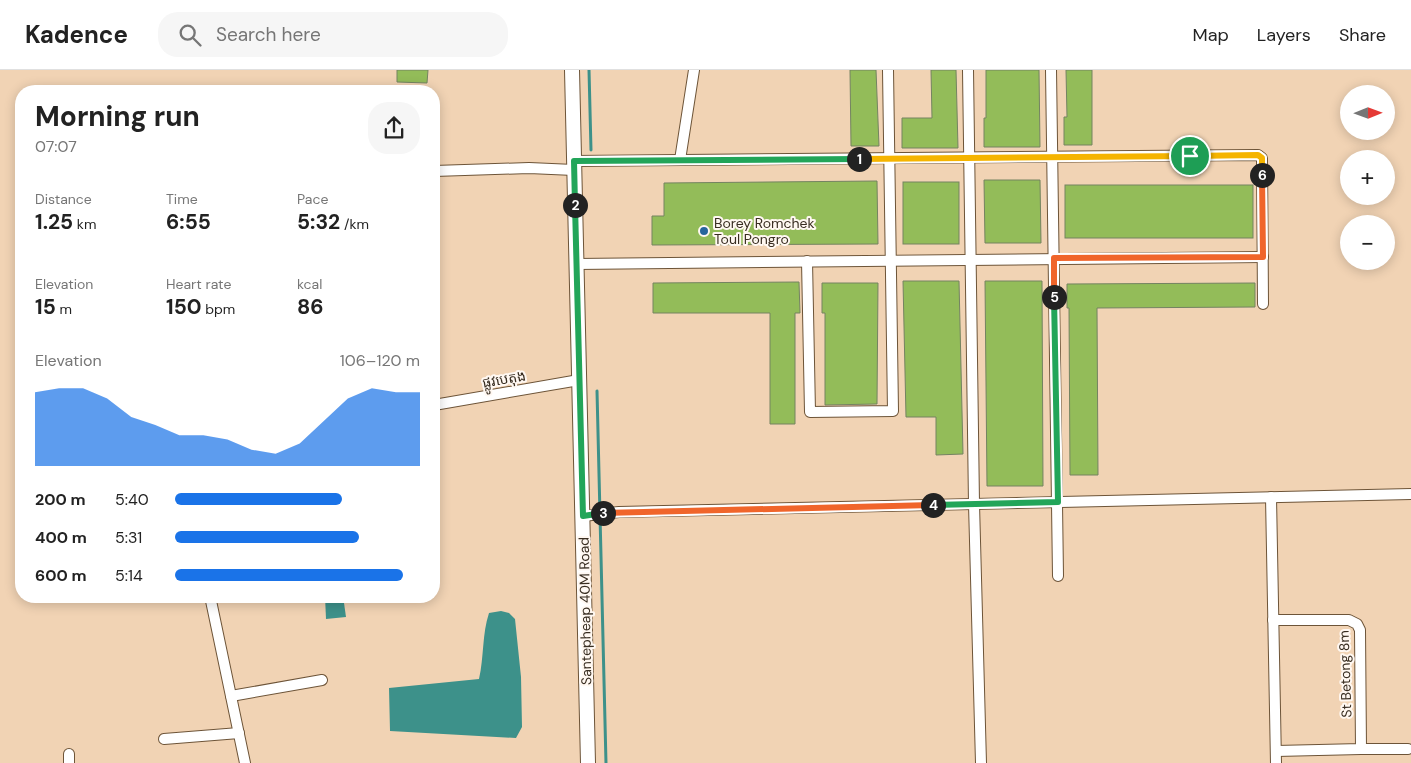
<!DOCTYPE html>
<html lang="en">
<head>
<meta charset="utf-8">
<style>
  body { margin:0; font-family:"DM Sans","Noto Sans Khmer",sans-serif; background:#f6f6f6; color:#222; height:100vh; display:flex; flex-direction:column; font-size:19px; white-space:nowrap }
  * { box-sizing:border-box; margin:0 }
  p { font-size:16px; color:#767676 }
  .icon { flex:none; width:28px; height:28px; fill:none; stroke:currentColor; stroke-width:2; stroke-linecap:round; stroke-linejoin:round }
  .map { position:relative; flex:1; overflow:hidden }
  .side { position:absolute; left:15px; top:15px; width:425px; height:518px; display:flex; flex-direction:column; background:#fff; border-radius:20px; box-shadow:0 2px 12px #0003 }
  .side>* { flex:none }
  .needle { width:32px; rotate:89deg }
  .fabs { position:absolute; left:1340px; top:15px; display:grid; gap:10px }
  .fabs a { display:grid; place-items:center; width:55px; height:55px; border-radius:50%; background:#fff; box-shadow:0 2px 12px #0003; font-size:25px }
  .pin { position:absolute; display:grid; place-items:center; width:42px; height:42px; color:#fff; margin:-21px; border:2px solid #fff; border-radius:50%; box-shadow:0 1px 5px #0007 }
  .km { position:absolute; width:25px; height:25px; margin:-12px; border-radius:50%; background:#222; color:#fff; font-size:14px; line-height:25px; text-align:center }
  .round { display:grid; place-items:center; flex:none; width:52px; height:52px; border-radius:20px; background:#f6f6f6 }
  .headline { display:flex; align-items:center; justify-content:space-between; height:85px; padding:0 20px }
  h1 { font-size:28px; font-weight:700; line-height:38px }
  .stats { display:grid; grid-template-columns:repeat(3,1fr); gap:8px; height:85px; padding:5px 20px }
  .stats div { display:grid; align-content:center }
  .stats b { font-size:21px; font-weight:700 }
  .stats small { font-size:14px; font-weight:400 }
  .stats p { font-size:14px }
  .chart { height:140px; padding:10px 20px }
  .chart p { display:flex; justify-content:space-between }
  .chart svg { width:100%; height:90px; margin-top:5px; fill:#1a73e8; opacity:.7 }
  ul { padding:0 20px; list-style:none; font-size:16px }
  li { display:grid; grid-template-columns:80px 60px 1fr; align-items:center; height:38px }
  li i { height:12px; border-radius:6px; background:#1a73e8 }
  header { display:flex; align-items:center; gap:30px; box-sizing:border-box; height:70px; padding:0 25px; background:#fff; border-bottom:1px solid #e0e0e0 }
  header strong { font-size:24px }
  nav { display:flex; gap:28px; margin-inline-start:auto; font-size:18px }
  .search { width:350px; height:45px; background:#f6f6f6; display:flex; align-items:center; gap:12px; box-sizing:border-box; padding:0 18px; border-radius:20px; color:#767676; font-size:19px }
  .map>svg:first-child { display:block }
</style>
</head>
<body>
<header>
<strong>Kadence</strong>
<div class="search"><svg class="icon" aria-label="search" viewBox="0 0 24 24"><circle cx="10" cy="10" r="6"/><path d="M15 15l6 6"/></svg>Search here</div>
<nav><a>Map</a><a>Layers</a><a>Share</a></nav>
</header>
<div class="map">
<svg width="1411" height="693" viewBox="0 0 1411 693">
  <rect width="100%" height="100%" fill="#f1d3b4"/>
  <g fill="#3d918a">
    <polygon points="325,526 343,526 346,547 326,549"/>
    <path d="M501,541l8,2 6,6 6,58 1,50 -6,11 -126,-7 -1,-43 90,-9c5,-22 3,-45 10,-66z"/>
  </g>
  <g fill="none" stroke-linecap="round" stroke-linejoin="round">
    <g stroke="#3d918a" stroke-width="3">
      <polyline points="589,0 591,80"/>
      <polyline points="597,321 606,693"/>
    </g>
  </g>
  <g fill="#93bc59" stroke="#748361">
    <polygon points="397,0 428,0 427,13 397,12"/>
    <polygon points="850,0 876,0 879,76 851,76"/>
    <polygon points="931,0 956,0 958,78 902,78 902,48 932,48"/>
    <polygon points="986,0 1039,0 1040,77 984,77 984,48 986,48"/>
    <polygon points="1066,0 1092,0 1092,75 1064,75 1064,47 1067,47"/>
    <polygon points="984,110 1040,110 1041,173 985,173"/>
    <polygon points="877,111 878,174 652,175 652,146 664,146 664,113"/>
    <rect x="903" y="112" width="56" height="62"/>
    <rect x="1065" y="115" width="188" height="53"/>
    <polygon points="903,211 959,211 963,384 936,385 936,347 906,347"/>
    <polygon points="985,211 1042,211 1043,416 987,416"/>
    <polygon points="799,212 800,243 795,243 795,354 770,354 770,243 653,243 653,213"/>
    <polygon points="822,213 878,213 877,334 825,335 825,243 822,243"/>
    <polygon points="1255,213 1255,237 1097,238 1098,405 1070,405 1069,238 1067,238 1067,214"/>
  </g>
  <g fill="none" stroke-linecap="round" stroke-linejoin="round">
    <g stroke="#6d5438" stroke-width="12">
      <g id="street">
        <polyline points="968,0 974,434 981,693"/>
        <polyline points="1051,0 1058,506"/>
        <polyline points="680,90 694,0"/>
        <polyline points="574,91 1258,85 1262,88 1263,234"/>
        <polyline points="434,101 529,98 574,100"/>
        <polyline points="807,191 810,342 893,341 888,0"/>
        <polyline points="576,194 1263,187"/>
        <polyline points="434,335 579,310"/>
        <polyline points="1271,427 1276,693"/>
        <polyline points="583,446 619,442 1411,424"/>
        <polyline points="210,526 245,693"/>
        <polyline points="1273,550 1349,550 1357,554 1360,560 1361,679 1276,681"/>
        <polyline points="231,626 322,610"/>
        <polyline points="164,669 239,663"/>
        <polyline points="1361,679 1408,679"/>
        <polyline points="69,684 69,693"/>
      </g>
    </g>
    <g stroke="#6d5438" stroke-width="16">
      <polyline id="secondary" points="572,0 588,693"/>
    </g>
    <use href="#street" stroke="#fff" stroke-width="10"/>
    <use href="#secondary" stroke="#fff" stroke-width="14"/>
  </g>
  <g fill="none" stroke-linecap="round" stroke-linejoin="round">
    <g stroke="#fff" stroke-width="10">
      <polyline id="split-1" points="859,89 1190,86"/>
    </g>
    <g stroke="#fff" stroke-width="10">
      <polyline id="split-2" points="575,135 574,91 859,89"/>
    </g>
    <g stroke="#fff" stroke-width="10">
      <polyline id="split-3" points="575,135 583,446 603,443"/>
    </g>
    <g stroke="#fff" stroke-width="10">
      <polyline id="split-4" points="603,443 933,435"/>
    </g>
    <g stroke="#fff" stroke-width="10">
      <polyline id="split-5" points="933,435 1058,432 1054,227"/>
    </g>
    <g stroke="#fff" stroke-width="10">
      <polyline id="split-6" points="1054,227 1054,188 1263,187 1262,105"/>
    </g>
    <g stroke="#fff" stroke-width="10">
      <polyline id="split-7" points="1190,86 1258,85 1262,88 1262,105"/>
    </g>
    <use href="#split-1" stroke="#f5b400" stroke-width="6"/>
    <use href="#split-2" stroke="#22a559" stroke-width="6"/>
    <use href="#split-3" stroke="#22a559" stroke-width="6"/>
    <use href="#split-4" stroke="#f0652b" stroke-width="6"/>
    <use href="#split-5" stroke="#22a559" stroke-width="6"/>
    <use href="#split-6" stroke="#f0652b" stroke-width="6"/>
    <use href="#split-7" stroke="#f5b400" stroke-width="6"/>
  </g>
  <circle fill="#26659c" stroke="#fff8f2" stroke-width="2" cx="704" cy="161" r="5"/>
  <g text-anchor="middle" stroke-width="4" stroke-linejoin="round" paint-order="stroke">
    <g font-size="14" fill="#382d21" stroke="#fff8f2" text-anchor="start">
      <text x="714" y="158">Borey Romchek<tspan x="714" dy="16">Toul Pongro</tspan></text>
    </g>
    <g font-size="14" fill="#382d21" stroke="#fff8f2">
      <text transform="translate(504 309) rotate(-10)" y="5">ផ្លូវបេតុង</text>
      <text transform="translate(585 541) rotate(-91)" y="5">Santepheap 40M Road</text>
      <text transform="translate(1345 604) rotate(-92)" y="5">St Betong 8m</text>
    </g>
  </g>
</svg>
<div class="fabs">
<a><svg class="needle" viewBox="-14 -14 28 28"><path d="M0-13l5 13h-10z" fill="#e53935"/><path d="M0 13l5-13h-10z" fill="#767676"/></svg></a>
<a>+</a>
<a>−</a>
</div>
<div class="pin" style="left:1190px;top:86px;background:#1e9e55"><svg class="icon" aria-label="arrive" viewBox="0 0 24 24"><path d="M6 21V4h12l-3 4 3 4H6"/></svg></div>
<b class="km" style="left:859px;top:89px">1</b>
<b class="km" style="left:575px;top:135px">2</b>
<b class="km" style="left:603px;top:443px">3</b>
<b class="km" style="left:933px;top:435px">4</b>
<b class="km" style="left:1054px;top:227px">5</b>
<b class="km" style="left:1262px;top:105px">6</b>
<section class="side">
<div class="headline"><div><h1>Morning run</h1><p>07:07</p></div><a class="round"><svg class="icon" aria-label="share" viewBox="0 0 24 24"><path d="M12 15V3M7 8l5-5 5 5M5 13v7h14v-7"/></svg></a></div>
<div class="stats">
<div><p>Distance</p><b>1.25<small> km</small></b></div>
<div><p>Time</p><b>6:55</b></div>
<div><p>Pace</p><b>5:32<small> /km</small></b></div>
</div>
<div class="stats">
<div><p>Elevation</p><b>15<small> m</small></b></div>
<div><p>Heart rate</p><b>150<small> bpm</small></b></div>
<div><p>kcal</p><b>86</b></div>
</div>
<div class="chart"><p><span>Elevation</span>106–120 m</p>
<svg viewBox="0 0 160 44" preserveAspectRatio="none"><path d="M0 44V8L10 6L20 6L30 11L40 20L50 24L60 29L70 29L80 31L90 36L100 38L110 33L120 22L130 11L140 6L150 8L160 8V44z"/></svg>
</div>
<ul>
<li><b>200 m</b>5:40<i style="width:68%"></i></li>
<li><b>400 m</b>5:31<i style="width:75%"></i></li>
<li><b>600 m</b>5:14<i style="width:93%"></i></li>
</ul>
</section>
</div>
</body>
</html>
